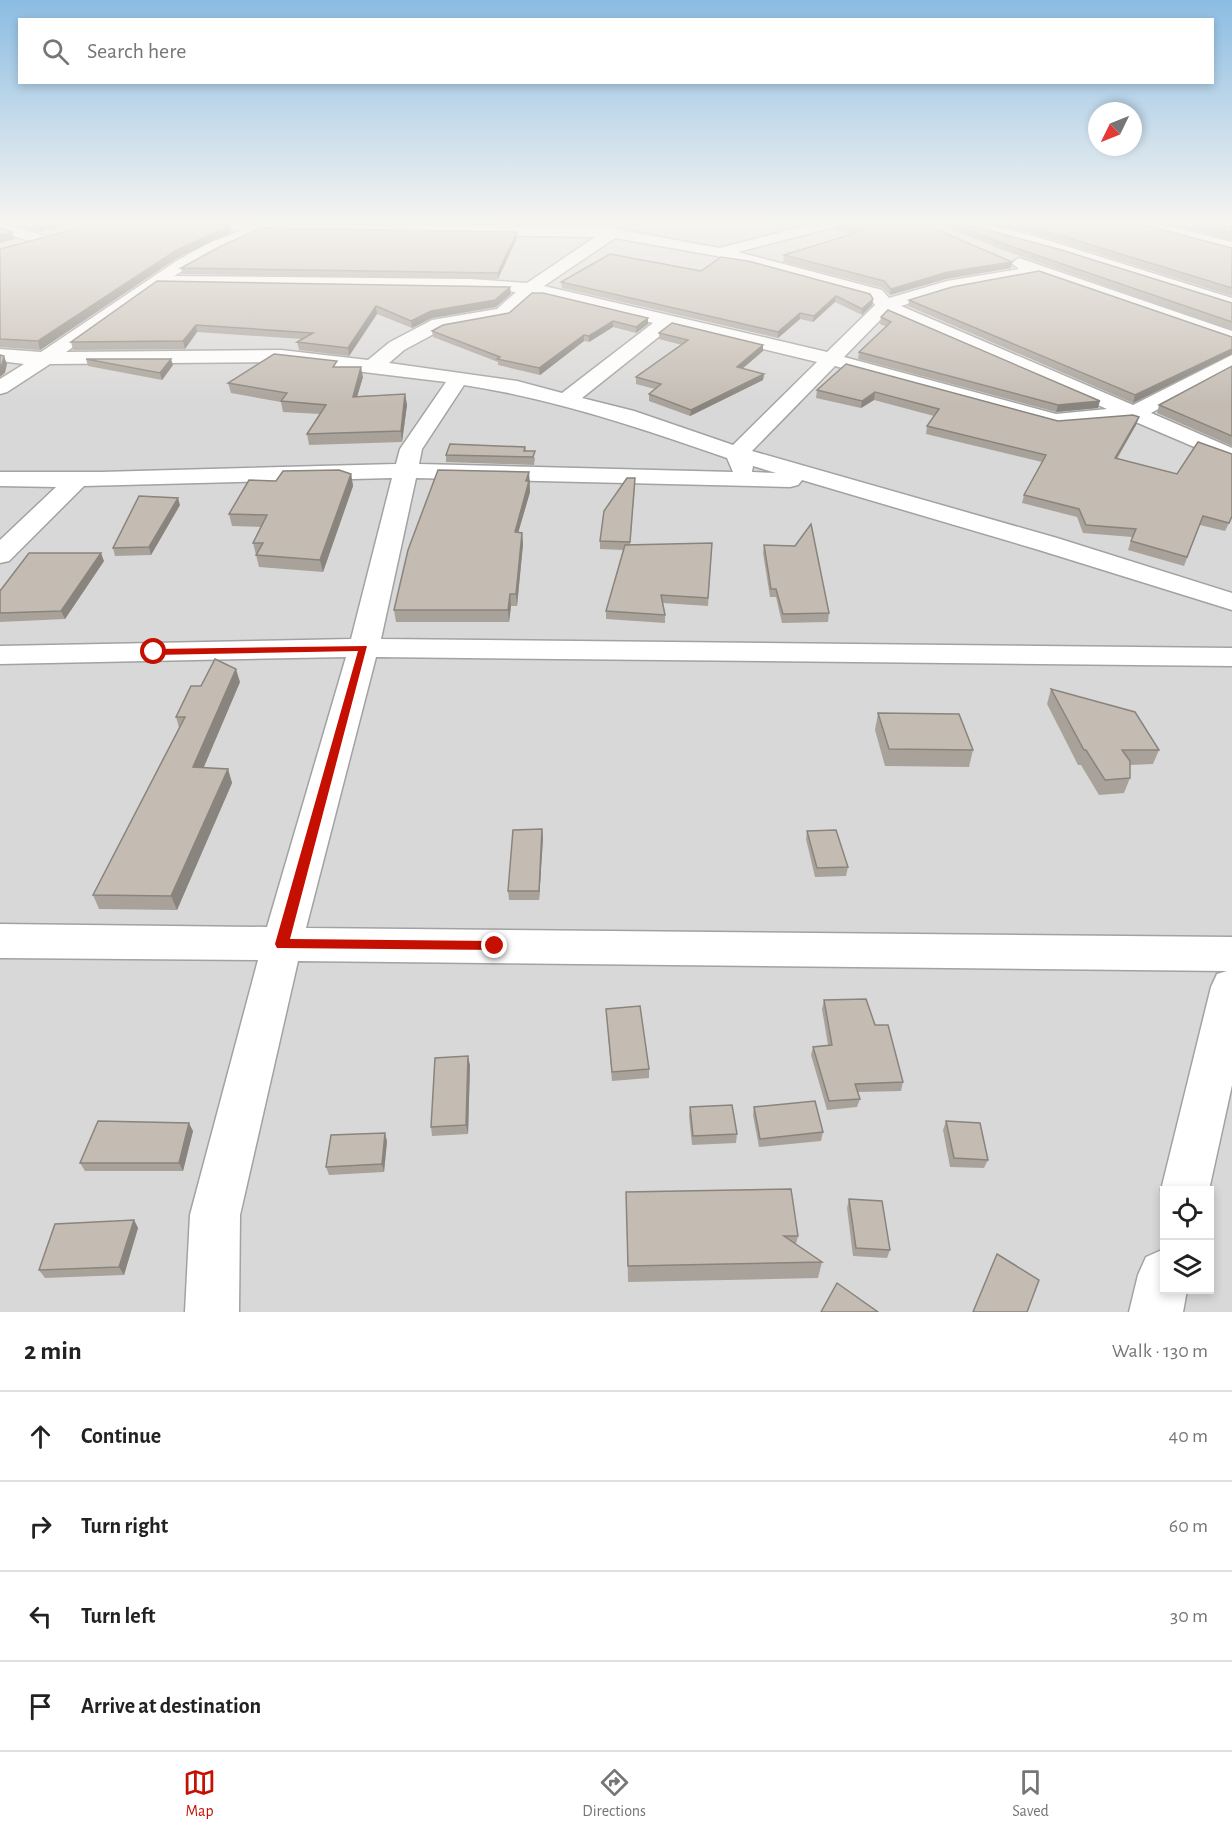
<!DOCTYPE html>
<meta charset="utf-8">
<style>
body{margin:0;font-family:"Alegreya Sans",sans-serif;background:#f6f6f6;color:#222}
.controls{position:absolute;right:18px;bottom:18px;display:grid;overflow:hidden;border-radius:0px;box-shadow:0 3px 9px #0003}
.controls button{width:54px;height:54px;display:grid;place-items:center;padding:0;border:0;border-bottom:2px solid #e0e0e0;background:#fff;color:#222;font:30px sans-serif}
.compass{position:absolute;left:1088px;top:102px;width:54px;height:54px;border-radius:50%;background:#fff;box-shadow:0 3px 9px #0003;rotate:227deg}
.stop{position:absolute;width:18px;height:18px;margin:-14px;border:4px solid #c50f00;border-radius:50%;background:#fff}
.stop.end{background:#c50f00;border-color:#fff;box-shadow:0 2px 6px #0008}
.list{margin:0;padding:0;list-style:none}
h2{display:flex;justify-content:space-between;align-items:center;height:78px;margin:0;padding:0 24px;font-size:26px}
h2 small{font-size:20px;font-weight:400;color:#767676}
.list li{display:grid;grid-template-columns:39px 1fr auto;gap:18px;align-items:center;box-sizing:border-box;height:90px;padding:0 24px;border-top:2px solid #e0e0e0}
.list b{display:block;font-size:22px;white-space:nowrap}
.list em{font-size:20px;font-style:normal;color:#767676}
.icon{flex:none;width:33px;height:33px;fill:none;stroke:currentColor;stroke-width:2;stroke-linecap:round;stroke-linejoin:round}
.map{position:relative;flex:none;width:1232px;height:1312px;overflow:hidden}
.search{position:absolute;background:#fff;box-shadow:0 3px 9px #0003;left:18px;right:18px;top:18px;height:66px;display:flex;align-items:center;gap:15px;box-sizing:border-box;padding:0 21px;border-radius:0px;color:#767676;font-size:22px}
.sheet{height:438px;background:#fff}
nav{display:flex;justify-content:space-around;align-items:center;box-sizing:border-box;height:84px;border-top:2px solid #e0e0e0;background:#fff;font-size:16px;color:#767676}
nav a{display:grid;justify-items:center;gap:3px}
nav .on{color:#c50f00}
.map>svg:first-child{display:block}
</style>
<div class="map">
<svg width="1232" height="1312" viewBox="0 0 1232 1312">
<rect width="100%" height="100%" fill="#ede9e0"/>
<path fill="#d9d8d8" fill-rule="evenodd" d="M0,222H1232V1312H0ZM1164,1190H1210V1290H1164Z"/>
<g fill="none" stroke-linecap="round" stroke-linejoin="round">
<g stroke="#a2a2a2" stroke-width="3">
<g id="minor">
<path d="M132,222L615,227L622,230L719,248L821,222H844L842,225L738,252L882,290L889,298L947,281L1019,269L1011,263L1019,258L1232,331V343L1038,275L950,291L901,306L1133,405L1232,355V369L1151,413L1232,448V463L1131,420L1056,427L835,366L752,451L1057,538L1232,593V610L1039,550L802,480L798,485L790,487L416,478L381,639L1232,648V666L376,657L306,928L1232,937V1085L1209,1190H1164V1200L1161,1190L1211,987L1217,974L1227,971L298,961L240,1215L239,1312H185L190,1215L258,960L0,958V924L267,927L346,657L0,664V646L351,639L392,478L84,486L9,561L0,563V540L56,487L0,486V472H101L396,464L400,449L446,382L281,362L50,364L7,392L0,394V379L24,364L0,361V349L41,352L178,260L211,242L243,230L139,226ZM261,231L595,237L527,283L470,279L174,276L221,249L259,234ZM615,238L717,256L870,298L875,305L827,352L544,286ZM158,286L470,289L516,292L497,309L432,320L390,342L368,360L281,350L66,352ZM534,294L653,323L562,393L517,381L389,363L404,350L443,329L509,317ZM887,313L1107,409L1056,414L844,357ZM671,327L817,362L733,445L634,411L582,398ZM464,385C555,399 641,428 727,458L733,472L419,464L422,449ZM753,466L776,473L752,472Z"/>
<polygon points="953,222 977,222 1034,236 1232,298 1232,309 1057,253 955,225"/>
<polygon points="1128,222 1151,222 1232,242 1232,252 1130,225"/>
<polygon points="0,223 45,236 48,239 40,244 0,232"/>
<polygon points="1164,1249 1164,1290 1187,1290 1183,1312 1129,1312 1138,1275 1146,1257"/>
</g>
</g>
<use href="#minor" fill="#fff" fill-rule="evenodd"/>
</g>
<g fill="#a9a29a">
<polygon points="1,222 78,222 40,232"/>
<polygon points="323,222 603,222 602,225"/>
<polygon points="933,222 957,222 1232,303 1232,330 1003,250"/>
<polygon points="985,222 1133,222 1232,248 1232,296 1035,234"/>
<polygon points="1159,222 1232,222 1232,240"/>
<polygon points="835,223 1011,268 946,279 890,295 883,288 783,262 784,255 851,234 835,229"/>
<polygon points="232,232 177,258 40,350 0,347 0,249"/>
<polygon points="517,232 517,238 498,279 182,274 181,268"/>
<polygon points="701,271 873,299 872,305 862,315 835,302 813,322 800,319 778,338 562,288 561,282"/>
<polygon points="157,281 510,287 511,294 496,307 432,318 412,328 377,314 349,356 299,350 297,342 302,339 197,332 185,349 73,350 71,342"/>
<polygon points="909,300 1232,337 1232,354 1133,403 908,306"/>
<polygon points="881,317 1098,408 1056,412 858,359 859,352 887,327 880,324"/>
<polygon points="648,318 648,324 636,333 613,327 589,342 584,341 540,375 498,365 498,362 433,337 432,331"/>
<polygon points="659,333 763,345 763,351 742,369 764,374 763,380 690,416 649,401 649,394 655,389 636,384 636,377 682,345 659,339"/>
<polygon points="86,359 173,365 162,380 88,366"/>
<polygon points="846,364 1058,421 1139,417 1136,425 1117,459 1177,474 1232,517 1225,531 1200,525 1184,566 1128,550 1132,537 1083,533 1077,517 1022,503 1024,495 1042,462 926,434 927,426 934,416 874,400 861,408 816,398 817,390"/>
<polygon points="1232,366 1232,446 1157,413 1159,405"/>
<polygon points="338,367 363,377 357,396 405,394 407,405 402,442 309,445 307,434 320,414 283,412 281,402 231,393 228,383"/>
<polygon points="525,447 526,451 535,458 534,465 446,462 446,455"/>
<polygon points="529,472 530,492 518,532 522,533 523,544 517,606 511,606 509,622 396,622 394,610"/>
<polygon points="351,474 353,486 323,572 259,567 253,543 261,527 232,526 229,514 276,481"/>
<polygon points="635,486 630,545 712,543 708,606 663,603 665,615 665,623 606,619 606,611 623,550 600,549 600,541"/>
<polygon points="180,505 151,555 115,556 113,548"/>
<polygon points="764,545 829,613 828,622 782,623 776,597 770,597 763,553"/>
<polygon points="104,561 65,619 0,622 0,591"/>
<polygon points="240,682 203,768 228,769 232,783 177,910 99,909 93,895 179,728 176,717 201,686"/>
<polygon points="1051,689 1159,750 1153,764 1130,765 1130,778 1124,793 1099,795 1081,765 1078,765 1047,704"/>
<polygon points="878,713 973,750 969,767 885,766 875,730"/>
<polygon points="542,829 543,838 539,900 509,900 508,891"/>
<polygon points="807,831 848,867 846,876 815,877 806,839"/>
<polygon points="824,1000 875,1025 903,1082 901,1091 858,1092 860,1099 857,1107 827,1110 811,1055 813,1047 828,1045 822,1009"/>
<polygon points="606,1009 649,1069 649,1078 612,1081"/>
<polygon points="470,1065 468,1134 432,1136 431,1127"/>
<polygon points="690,1107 737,1134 736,1143 692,1145 689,1116"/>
<polygon points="754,1107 823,1132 821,1141 759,1147 753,1115"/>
<polygon points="946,1121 988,1160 984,1168 950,1167 943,1130"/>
<polygon points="193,1131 183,1171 85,1171 80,1163"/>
<polygon points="387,1141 384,1172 329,1175 326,1167"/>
<polygon points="626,1192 798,1236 796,1244 822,1262 818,1278 628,1282"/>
<polygon points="849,1199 890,1250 887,1258 853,1256 847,1208"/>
<polygon points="134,1220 138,1228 124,1275 45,1278 39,1270"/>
</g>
<g fill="#89847d">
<polygon points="50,222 78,222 40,232 37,225"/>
<polygon points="230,225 232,232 177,258 40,350 38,341 175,251"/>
<polygon points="12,232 15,239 0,243 0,235"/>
<polygon points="517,232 517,238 498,279 498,273"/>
<polygon points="1012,262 1011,268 946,279 890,295 891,289 948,272"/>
<polygon points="510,287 511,294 496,307 432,318 412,328 411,321 431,311"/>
<polygon points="836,296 835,302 813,322 814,316"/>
<polygon points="873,299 872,305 862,315 862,309"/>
<polygon points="376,306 377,314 349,356 348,348"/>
<polygon points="800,313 800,319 778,338 778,332"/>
<polygon points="648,318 648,324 636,333 636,327"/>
<polygon points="613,321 613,327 589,342 589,336"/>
<polygon points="196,325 197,332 185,349 183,341"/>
<polygon points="584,335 584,341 540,375 539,368"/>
<polygon points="763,345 763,351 736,374 737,367"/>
<polygon points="1232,349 1232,354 1133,403 1135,395"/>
<polygon points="4,356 7,364 5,373 0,377 0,366"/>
<polygon points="171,359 173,365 162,380 160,373"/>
<polygon points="361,367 363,377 354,407 353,397"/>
<polygon points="764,374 763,380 690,416 691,410"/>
<polygon points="875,392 874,400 861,408 862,401"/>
<polygon points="405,394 407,405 402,442 401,431"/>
<polygon points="1100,401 1098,408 1056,412 1058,405"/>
<polygon points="1139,417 1136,425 1112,466 1115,458"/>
<polygon points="529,472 530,492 515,544 515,532"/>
<polygon points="351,474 353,486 323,572 320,560"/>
<polygon points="178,498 180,505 151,555 149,547"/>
<polygon points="522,533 523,544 517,606 516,594"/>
<polygon points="101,553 104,561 65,619 61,611"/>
<polygon points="510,594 511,606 509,622 508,610"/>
<polygon points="236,669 240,682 198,781 193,767"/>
<polygon points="228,769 232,783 177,910 171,896"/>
<polygon points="542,829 543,838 539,900 539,891"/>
<polygon points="468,1056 470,1065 468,1134 466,1125"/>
<polygon points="189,1123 193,1131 183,1171 179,1163"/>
<polygon points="385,1133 387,1141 384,1172 382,1164"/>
<polygon points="134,1220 138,1228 124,1275 119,1267"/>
</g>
<g fill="#c4bcb3" stroke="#89847d" stroke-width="1.5">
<polygon points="25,222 50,222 37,225"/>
<polygon points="102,222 149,222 230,225 175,251 38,341 0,339 0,249"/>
<polygon points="840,222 919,222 1012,262 948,272 891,289 884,281 784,255 862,231 835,223"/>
<polygon points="949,222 957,222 1058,249 1232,303 1232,322 1004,244"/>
<polygon points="1011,222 1133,222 1232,248 1232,288 1036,228"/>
<polygon points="1185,222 1232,222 1232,233"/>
<polygon points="0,228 12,232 0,235"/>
<polygon points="261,228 517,232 498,273 181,268 221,246"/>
<polygon points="610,254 701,271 721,257 748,261 870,294 873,299 862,309 836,296 814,316 800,313 778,332 561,282"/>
<polygon points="1039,271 1232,337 1232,349 1135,395 909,300 952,287"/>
<polygon points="157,281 510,287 495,300 431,311 411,321 376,306 348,348 297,342 313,333 196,325 183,341 71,342"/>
<polygon points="532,293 543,293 648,318 636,327 613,321 589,336 584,335 539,368 497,359 500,357 432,331 443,325 509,313"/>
<polygon points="888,310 1100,401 1058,405 859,352 891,322 881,317"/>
<polygon points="672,323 763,345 737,367 764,374 691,410 649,394 661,384 636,377 688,340 659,333"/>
<polygon points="274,354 337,361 333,367 361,367 353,397 405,394 401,431 307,434 326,405 281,401 287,393 228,383"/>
<polygon points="0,355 4,356 2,365 0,366"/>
<polygon points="86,359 171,359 160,373"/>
<polygon points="846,364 1058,421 1133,415 1139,417 1115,458 1177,474 1198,442 1232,454 1232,516 1229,523 1203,516 1187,557 1131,541 1136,529 1086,525 1079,509 1024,495 1046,455 927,426 939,409 875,392 862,401 817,390"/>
<polygon points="1232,366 1232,436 1159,405"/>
<polygon points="450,444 525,447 524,451 535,451 533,457 446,455"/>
<polygon points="339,470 351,474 320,560 256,555 263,543 253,543 267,515 229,514 249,480 276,481 283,471"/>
<polygon points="438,470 529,472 526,481 529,481 515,532 522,533 516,594 510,594 508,610 394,610 408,550"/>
<polygon points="627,478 635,478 630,542 600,541 604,511"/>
<polygon points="139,496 178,498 149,547 113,548"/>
<polygon points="811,524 829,613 783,614 776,589 771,589 764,545 795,546"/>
<polygon points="712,543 708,598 661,595 665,615 606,611 625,545"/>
<polygon points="29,553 101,553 61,611 0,613 0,591"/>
<polygon points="215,659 236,669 193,767 228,769 171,896 93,895 185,717 176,717 191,686 201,686"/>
<polygon points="1051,689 1135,712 1159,750 1122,750 1130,761 1130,778 1105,780 1086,750 1084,750"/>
<polygon points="878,713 959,714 973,750 889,749"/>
<polygon points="542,829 539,891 508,891 513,830"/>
<polygon points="836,830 848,867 817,868 807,831"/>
<polygon points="866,999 875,1025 888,1025 903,1082 855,1084 860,1099 829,1101 813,1047 832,1045 824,1000"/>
<polygon points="640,1006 649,1069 612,1072 606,1009"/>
<polygon points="468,1056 466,1125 431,1127 435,1058"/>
<polygon points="815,1101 823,1132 760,1139 754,1107"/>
<polygon points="732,1105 737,1134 693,1136 690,1107"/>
<polygon points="98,1121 189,1123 179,1163 80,1163"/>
<polygon points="946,1121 980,1123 988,1160 954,1158"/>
<polygon points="385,1133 382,1164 326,1167 331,1135"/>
<polygon points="791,1189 798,1236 784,1236 822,1262 628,1266 626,1192"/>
<polygon points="849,1199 882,1201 890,1250 856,1248"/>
<polygon points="134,1220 119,1267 39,1270 55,1224"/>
<polygon points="997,1254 1039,1280 1027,1312 973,1312"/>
<polygon points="837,1283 878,1312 821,1312"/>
</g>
<linearGradient id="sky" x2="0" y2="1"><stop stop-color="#8bbce3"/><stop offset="0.55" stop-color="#f7f5f1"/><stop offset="1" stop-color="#f7f5f1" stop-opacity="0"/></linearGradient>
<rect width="1232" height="405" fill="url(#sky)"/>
<polygon fill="#c50f00" points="367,646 290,939 495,941 502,946 500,950 277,948 275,944 358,651 154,655 149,652 154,649"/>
</svg>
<div class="controls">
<button><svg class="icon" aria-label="locate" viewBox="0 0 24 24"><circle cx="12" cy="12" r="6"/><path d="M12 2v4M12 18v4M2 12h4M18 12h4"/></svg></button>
<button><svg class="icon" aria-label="layers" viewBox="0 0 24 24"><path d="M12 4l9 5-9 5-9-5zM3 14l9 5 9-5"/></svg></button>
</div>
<svg class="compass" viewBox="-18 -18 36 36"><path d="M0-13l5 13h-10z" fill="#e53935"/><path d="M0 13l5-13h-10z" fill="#767676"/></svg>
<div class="stop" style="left:154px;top:652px"></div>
<div class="stop end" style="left:495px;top:946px"></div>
<div class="search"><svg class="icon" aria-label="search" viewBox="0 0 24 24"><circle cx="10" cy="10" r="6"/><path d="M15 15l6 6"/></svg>Search here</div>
</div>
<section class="sheet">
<h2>2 min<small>Walk · 130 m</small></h2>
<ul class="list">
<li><svg class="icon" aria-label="ahead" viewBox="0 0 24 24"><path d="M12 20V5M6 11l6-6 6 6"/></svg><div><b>Continue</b></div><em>40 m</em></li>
<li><svg class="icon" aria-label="right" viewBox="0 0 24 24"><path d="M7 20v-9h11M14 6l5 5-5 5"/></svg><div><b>Turn right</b></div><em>60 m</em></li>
<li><svg class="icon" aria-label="left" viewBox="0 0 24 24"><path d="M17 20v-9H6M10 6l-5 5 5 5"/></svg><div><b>Turn left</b></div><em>30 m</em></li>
<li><svg class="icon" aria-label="arrive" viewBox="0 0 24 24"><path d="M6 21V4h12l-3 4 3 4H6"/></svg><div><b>Arrive at destination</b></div></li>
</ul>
</section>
<nav>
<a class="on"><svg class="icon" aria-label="map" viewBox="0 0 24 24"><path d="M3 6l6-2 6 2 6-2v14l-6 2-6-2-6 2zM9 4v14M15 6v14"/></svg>Map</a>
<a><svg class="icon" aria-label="directions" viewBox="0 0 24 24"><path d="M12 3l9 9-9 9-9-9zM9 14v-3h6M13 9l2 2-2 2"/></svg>Directions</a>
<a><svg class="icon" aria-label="saved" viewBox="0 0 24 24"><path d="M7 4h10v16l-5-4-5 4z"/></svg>Saved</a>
</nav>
